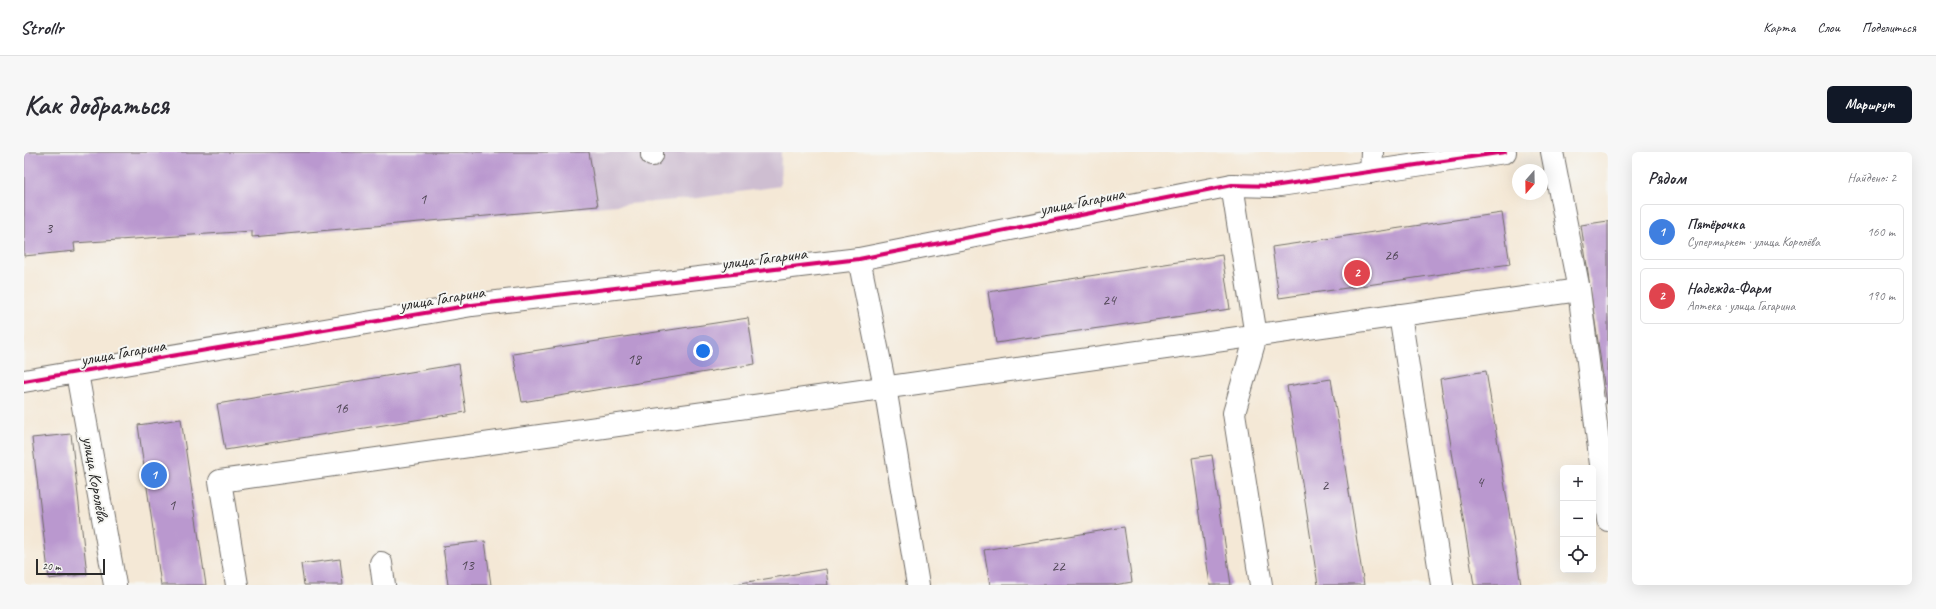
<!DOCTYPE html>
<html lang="ru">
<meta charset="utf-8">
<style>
body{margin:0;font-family:Caveat,sans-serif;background:#f7f7f7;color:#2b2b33}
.controls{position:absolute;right:12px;bottom:12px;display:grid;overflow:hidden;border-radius:6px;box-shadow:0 4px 16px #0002}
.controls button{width:36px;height:36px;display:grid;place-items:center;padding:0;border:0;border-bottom:1px solid #e1e1e2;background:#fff;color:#2b2b33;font:20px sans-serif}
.compass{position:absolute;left:1488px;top:12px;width:36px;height:36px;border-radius:50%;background:#fff;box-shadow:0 4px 16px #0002;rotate:200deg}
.scale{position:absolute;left:12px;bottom:10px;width:69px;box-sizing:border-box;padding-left:4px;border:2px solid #2b2b2b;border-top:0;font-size:11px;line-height:14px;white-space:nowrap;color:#2b2b2b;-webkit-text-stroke:3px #f6f6f2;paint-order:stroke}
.you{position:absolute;left:679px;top:199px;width:14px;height:14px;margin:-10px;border:3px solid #fff;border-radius:50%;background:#1a73e8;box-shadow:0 0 0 6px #1a73e833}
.badge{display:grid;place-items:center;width:26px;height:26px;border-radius:50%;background:#111827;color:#fff;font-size:13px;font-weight:700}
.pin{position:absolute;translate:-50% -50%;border:2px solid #fff;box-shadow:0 1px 4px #0006}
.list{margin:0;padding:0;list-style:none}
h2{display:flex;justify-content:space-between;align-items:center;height:52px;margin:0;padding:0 16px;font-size:17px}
h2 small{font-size:13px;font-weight:400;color:#7c7c81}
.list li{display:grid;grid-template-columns:26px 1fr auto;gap:12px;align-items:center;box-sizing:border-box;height:56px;margin:0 8px 8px;padding:0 8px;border:1px solid #e1e1e2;border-radius:6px}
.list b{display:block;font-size:15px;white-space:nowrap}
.list p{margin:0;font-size:13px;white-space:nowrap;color:#7c7c81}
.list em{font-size:13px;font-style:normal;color:#7c7c81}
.icon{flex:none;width:22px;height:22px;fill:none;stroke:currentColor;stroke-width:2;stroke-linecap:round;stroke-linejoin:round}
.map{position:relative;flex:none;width:1584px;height:433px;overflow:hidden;border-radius:6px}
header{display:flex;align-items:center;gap:24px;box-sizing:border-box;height:56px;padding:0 20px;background:#fff;border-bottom:1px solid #e1e1e2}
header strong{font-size:19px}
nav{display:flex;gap:22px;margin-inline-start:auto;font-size:14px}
.intro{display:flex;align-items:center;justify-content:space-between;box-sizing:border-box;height:96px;padding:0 24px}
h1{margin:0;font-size:28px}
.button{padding:10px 18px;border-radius:6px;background:#111827;color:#fff;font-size:14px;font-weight:700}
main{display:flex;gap:24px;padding:0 24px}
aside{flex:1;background:#fff;border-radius:6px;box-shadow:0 4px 16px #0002}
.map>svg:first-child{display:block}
</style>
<header>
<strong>Strollr</strong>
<nav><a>Карта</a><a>Слои</a><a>Поделиться</a></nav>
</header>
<div class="intro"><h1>Как добраться</h1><a class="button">Маршрут</a></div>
<main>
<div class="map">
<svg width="1584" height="433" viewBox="0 0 1584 433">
<rect width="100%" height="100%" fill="#f6f6f2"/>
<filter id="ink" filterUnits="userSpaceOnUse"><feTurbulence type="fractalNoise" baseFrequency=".025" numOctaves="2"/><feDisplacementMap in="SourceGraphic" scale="8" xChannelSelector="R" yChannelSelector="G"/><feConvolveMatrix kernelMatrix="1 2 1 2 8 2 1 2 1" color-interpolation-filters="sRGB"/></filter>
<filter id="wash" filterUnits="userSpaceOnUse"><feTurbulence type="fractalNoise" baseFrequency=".012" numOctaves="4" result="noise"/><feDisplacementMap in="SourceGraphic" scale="16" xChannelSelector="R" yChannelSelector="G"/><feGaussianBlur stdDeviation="0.9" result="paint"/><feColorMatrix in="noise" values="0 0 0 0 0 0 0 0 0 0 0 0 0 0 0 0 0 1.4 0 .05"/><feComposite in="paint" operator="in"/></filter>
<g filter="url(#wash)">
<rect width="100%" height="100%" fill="#f4e8d6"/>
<polygon fill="#cebed1" points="0,0 757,0 756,34 674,46 228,85 228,79 51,91 51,99 0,103"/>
<g id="blocks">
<g fill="#ba98cf">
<polygon points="0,0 565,0 574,54 228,85 228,79 50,91 51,99 0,104"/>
<polygon points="1478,61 1486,112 1255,146 1248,95"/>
<polygon points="1584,69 1584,252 1583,252 1557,73"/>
<polygon points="1198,103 1206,157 972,191 964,140"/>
<polygon points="724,166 731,212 498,250 489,202"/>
<polygon points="435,212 442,260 201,298 193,252"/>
<polygon points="1462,219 1497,433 1450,433 1416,227"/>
<polygon points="1307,227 1340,433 1294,433 1263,234"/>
<polygon points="157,267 182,433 137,433 114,273"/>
<polygon points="47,282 63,422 25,427 8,286"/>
<polygon points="1188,303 1207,433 1186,433 1168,306"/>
<polygon points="1100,375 1108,430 1090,433 966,433 960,398"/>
<polygon points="461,389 467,433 424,433 419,394"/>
<polygon points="316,407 319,433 280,433 277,412"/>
<polygon points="802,417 804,433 711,433 711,432"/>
</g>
</g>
</g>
<g filter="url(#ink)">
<use href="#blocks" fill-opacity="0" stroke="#716d67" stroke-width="1"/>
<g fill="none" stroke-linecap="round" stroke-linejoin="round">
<g stroke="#716d67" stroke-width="24">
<g id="minor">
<polyline points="628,0 628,3"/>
<polyline points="1528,0 1555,138 1584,368"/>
<polyline points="1347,20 1348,0"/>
<polyline points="1208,33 1232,184 1210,261 1237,433"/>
<polyline points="835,107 861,235 894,433"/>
<polyline points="1376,163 1418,433"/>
<polyline points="53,221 91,433"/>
<polyline points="0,229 448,153 835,107 1208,33 1249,34 1481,0"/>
<polyline points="357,411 360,433"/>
<polyline points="213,433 196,329 1555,138"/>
</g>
</g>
<use href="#minor" stroke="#fff" stroke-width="22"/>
<g stroke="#f6f6f2" stroke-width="6">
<polyline id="cycleway" points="0,229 448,153 835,107 1208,33 1249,34 1481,0"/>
</g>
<use href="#cycleway" stroke="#d6006c" stroke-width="4"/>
</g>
</g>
<g text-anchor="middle" stroke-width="4" stroke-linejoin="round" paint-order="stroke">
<g font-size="15" fill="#4f4654">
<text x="399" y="52">1</text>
<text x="25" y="81">3</text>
<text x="1367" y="108">26</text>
<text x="1085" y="153">24</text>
<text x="610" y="212">18</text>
<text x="317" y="261">16</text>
<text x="1456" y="335">4</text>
<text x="1301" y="338">2</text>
<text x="148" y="358">1</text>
<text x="443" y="418">13</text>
<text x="1034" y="419">22</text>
</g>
<g font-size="17" fill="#2b2b2b" stroke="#f6f6f2">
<text transform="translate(1058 49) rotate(-11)" y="6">улица Гагарина</text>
<text transform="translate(740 106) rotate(-7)" y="6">улица Гагарина</text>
<text transform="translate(418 146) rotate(-9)" y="6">улица Гагарина</text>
<text transform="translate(99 200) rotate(-10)" y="6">улица Гагарина</text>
<text transform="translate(72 327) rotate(80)" y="6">улица Королёва</text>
</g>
</g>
</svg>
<div class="controls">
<button>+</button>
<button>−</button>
<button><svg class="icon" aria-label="locate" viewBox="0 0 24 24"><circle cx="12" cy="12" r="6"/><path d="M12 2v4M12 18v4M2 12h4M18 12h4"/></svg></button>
</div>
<svg class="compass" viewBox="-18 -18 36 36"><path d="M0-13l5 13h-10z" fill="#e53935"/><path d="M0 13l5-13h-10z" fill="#7c7c81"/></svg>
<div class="scale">20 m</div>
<div class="you"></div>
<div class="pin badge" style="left:130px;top:323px;background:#3f7fe0">1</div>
<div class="pin badge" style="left:1333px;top:121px;background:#e0444e">2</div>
</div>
<aside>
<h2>Рядом<small>Найдено: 2</small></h2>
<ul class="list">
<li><span class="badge" style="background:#3f7fe0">1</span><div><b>Пятёрочка</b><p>Супермаркет · улица Королёва</p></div><em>160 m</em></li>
<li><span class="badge" style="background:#e0444e">2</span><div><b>Надежда-Фарм</b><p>Аптека · улица Гагарина</p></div><em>190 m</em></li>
</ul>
</aside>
</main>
